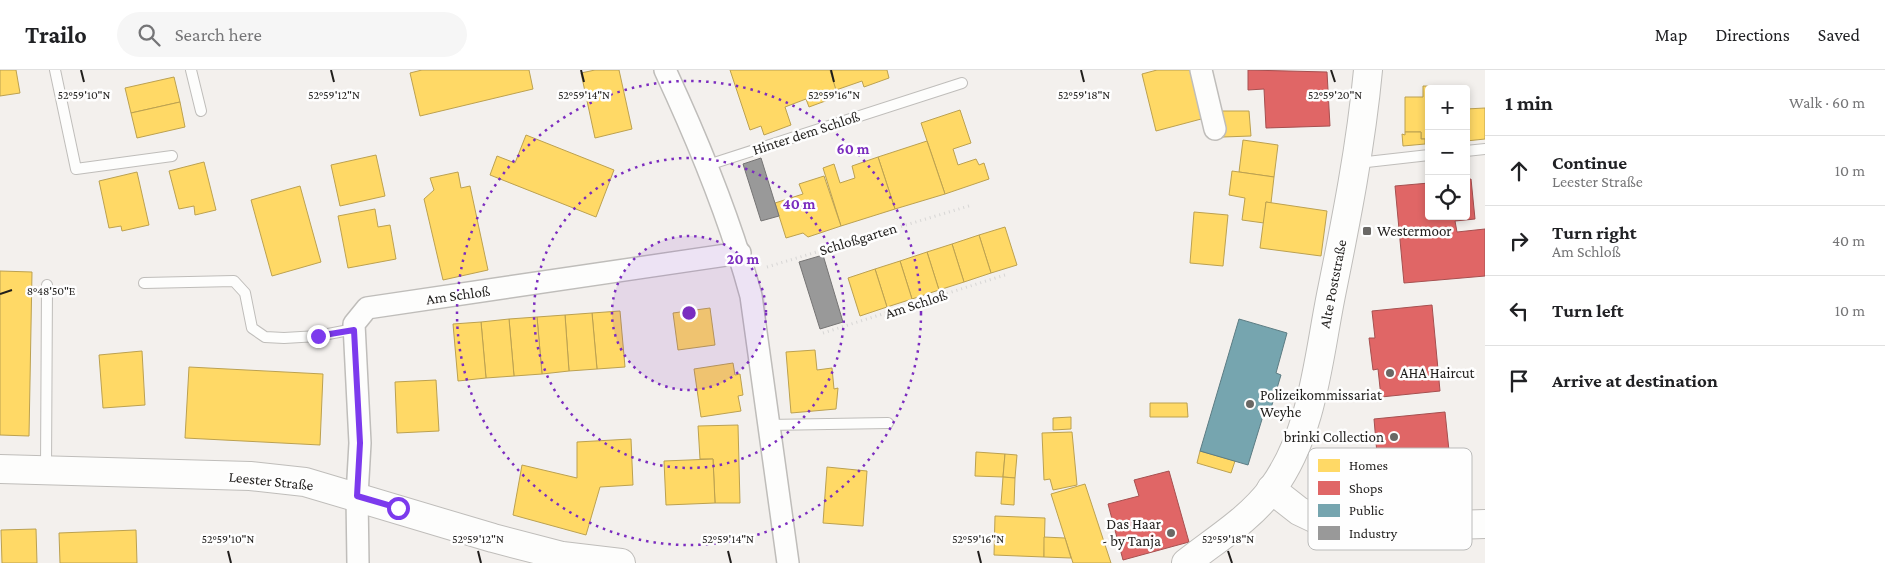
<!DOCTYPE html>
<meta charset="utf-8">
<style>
body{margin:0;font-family:"Crimson Pro",serif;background:#f6f6f6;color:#202124}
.controls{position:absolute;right:15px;top:15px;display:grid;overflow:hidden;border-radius:5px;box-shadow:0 2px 8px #0003}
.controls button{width:45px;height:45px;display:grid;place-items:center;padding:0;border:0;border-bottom:1px solid #e0e0e0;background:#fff;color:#202124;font:25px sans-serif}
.stop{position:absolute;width:15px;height:15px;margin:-11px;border:4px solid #7c3aed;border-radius:50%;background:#fff}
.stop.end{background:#7c3aed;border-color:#fff;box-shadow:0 1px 5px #0008}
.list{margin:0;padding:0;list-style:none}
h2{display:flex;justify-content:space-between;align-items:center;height:65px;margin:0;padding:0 20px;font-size:21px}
h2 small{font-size:16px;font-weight:400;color:#757577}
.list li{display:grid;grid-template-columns:32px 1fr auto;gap:15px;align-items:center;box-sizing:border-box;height:70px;padding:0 20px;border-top:1px solid #e0e0e0}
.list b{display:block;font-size:19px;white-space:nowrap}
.list p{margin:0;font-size:16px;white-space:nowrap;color:#757577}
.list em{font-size:16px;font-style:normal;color:#757577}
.icon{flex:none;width:28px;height:28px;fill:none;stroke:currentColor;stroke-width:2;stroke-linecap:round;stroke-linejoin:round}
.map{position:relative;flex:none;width:1485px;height:493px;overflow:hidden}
header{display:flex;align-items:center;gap:30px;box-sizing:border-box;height:70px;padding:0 25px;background:#fff;border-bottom:1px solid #e0e0e0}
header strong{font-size:24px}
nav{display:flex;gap:28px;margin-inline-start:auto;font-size:18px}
.search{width:350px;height:45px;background:#f6f6f6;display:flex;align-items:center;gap:12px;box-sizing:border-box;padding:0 18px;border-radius:28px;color:#757577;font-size:19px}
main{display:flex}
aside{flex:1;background:#fff}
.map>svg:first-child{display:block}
</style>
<header>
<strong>Trailo</strong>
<div class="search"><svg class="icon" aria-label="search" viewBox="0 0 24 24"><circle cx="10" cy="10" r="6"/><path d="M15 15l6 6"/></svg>Search here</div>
<nav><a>Map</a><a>Directions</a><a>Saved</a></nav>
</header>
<main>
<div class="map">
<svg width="1485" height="493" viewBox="0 0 1485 493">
<rect width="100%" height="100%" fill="#f3f0ed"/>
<g fill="#ffd966" stroke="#bca150">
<polygon points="0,0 16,0 20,23 0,26"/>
<polygon points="422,0 529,0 533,19 420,46 410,3"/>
<polygon points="595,0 619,0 632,59 595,68 581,3"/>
<polygon points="730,0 830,0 839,26 809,37 806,29 785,37 791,55 764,65 761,56 750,60"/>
<polygon points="830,0 887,0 889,8 864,17 862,11 836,20"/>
<polygon points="1157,0 1192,0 1205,48 1156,61 1142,4"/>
<polygon points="174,7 180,32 131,43 125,18"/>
<polygon points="1423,16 1459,17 1459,19 1429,19 1429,69 1421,69 1421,62 1405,62 1405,27 1423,27"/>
<polygon points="180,32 185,57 137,68 131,43"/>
<polygon points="1485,38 1485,69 1466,71 1466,39"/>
<polygon points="960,40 971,73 953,79 958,95 976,89 979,95 984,93 989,109 945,124 921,53"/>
<polygon points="1218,41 1249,41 1251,66 1223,67"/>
<polygon points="1405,62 1421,62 1421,69 1425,69 1425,74 1403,76 1402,64 1405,65"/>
<polygon points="526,65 614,100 596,147 490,105 497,86 515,93"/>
<polygon points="1243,70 1278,75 1274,107 1239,102"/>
<polygon points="927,71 945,124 895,139 878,87"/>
<polygon points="376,85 385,126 340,136 331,95"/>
<polygon points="878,87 895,139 841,156 823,98 834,94 840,113 855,108 852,96"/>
<polygon points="204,92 216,140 195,145 194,136 179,139 169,101"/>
<polygon points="1232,101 1274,107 1271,133 1266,132 1264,153 1242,150 1245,128 1229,125"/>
<polygon points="137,102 149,155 122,161 121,156 109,158 99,111"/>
<polygon points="458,102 461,118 470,116 488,200 443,210 424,129 434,120 430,108"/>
<polygon points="824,106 841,156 808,167 803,163 786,168 775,133 803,124 799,114"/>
<polygon points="300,116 321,192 272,206 251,130"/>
<polygon points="1266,132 1327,141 1321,186 1260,178"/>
<polygon points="375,139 378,157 390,155 396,189 348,198 338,146"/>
<polygon points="1194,142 1228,145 1223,196 1190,193"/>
<polygon points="1005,157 1017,195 991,203 979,165"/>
<polygon points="979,165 991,203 964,212 952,174"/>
<polygon points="952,174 964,212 939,220 927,182"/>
<polygon points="927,182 939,220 912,229 900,191"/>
<polygon points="900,191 912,229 887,237 875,199"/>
<polygon points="875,199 887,237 860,246 848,208"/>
<polygon points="0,201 32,202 29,366 0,365"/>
<polygon points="710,238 715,275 678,280 673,243"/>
<polygon points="620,241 625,297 597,299 592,243"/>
<polygon points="592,243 597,299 569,301 565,245"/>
<polygon points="565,245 569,301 542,304 537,247"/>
<polygon points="537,247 542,304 514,306 509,249"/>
<polygon points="509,249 514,306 486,308 481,252"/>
<polygon points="481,252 486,308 458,311 453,254"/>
<polygon points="815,280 817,300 832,298 834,319 838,318 836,339 791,343 786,282"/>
<polygon points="142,281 145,335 103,338 99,285"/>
<polygon points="733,293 735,305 740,304 743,325 738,326 741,341 701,347 694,299"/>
<polygon points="189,297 323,304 320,375 185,368"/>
<polygon points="436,310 439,361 397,363 395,312"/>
<polygon points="1150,333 1187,333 1188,347 1150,347"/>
<polygon points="1071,347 1071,359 1053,360 1053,348"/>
<polygon points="738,355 740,433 715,433 713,389 700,389 698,356"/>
<polygon points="1072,362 1077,415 1053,420 1050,409 1044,410 1042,363"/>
<polygon points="631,369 633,415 600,417 586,465 513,445 522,395 577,408 577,372"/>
<polygon points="1200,381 1235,391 1231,403 1197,393"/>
<polygon points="976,382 1005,384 1003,407 975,406"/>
<polygon points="1005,384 1017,385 1015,408 1003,407"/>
<polygon points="713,389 715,433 666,435 664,391"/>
<polygon points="827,397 867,401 863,456 823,453"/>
<polygon points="1003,407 1015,408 1014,435 1001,434"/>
<polygon points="1085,414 1111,493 1073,493 1051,424"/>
<polygon points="995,446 1045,448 1044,487 994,485"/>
<polygon points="36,459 37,493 2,493 1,460"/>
<polygon points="136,460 137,493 60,493 59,463"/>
<polygon points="1044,467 1065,468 1071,488 1044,487"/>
</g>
<g fill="#e06666" stroke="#a65050">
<polygon points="1248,0 1327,2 1330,56 1266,58 1264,19 1248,20"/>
<polygon points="1471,109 1475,149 1455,151 1457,162 1485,159 1485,206 1404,213 1395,116 1429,113 1429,146 1466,146 1466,110"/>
<polygon points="1432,235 1440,321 1381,327 1378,299 1373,300 1369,268 1375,268 1372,241"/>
<polygon points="1445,342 1451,400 1379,407 1374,349"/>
<polygon points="1169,401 1189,472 1123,490 1108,434 1139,426 1134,410"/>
</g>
<polygon fill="#76a5af" stroke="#5c7c83" points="1239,249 1287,263 1276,303 1281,305 1268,348 1263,346 1248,395 1200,381"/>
<g fill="#999" stroke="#757474">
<polygon points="761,88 779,146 761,151 743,94"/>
<polygon points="823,185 843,252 820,259 799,192"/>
</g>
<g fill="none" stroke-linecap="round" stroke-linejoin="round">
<g stroke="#bfbdba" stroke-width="12">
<g id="lane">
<polyline points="55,0 76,99 172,86"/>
<polyline points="191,0 201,41"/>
<polyline points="1466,81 1485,79"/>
<polyline points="1358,93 1429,85"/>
<polyline points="708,95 962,13"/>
<polyline points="144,213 234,211 245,223 252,258 265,267 284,268 318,266 354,259"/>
<polyline points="768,355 888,353"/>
<polyline points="46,399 47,215"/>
</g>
</g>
<g stroke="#bfbdba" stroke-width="24">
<g id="street">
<path d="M665,0C699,73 730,148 751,226L788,493"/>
<polyline points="1201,0 1215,59"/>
<polyline points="358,493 357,426 360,373 354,254 367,238 740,183"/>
</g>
</g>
<g stroke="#bfbdba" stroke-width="30">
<g id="secondary">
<polyline points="0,399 250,406 305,412 493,468 562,486 621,493"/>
<polyline points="1271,419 1299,441 1320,451 1359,458 1485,454"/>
<path d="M1186,493C1215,470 1250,449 1272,419C1313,363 1318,290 1331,225C1346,151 1361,75 1368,0"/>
</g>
</g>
<g stroke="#d7d6d5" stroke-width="3" stroke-dasharray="1 4" stroke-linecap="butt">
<polyline points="767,197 972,135"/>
<polyline points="823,263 1008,204"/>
</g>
<use href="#lane" stroke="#fdfdfc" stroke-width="10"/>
<use href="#street" stroke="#fdfdfc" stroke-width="21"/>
<use href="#secondary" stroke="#fdfdfc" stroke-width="28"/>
</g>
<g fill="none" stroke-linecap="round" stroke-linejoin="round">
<polyline stroke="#7c3aed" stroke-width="6" points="318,266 354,260 360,373 357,426 398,438"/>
</g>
<path fill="none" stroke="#201e1c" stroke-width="2" d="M81,0L84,12M331,0L334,12M581,0L584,12M831,0L834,12M1081,0L1084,12M1331,0L1335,12M0,224L12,220M228,481L231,493M478,481L481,493M728,481L731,493M978,481L981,493M1228,481L1232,493"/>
<circle cx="689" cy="243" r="77" fill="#7b2cbf" fill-opacity=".12"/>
<g fill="none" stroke="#7b2cbf" stroke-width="2.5" stroke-dasharray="2.5 5">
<circle cx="689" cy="243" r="77"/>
<circle cx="689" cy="243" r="155"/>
<circle cx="689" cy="243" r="232"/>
</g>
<g fill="#6a6865" stroke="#fefefe" stroke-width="2">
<rect x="1362" y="156" width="10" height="10" rx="2.5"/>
<circle cx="1390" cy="303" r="5"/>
<circle cx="1250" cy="334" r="5"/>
<circle cx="1394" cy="367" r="5"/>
<circle cx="1171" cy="463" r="5"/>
</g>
<g text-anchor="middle" stroke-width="5" stroke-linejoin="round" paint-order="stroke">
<g font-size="15" fill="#201e1c" stroke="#fefefe">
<text transform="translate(806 63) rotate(-18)" y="5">Hinter dem Schloß</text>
<text transform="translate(858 169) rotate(-17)" y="5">Schloßgarten</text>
<text transform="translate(1333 214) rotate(-79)" y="5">Alte Poststraße</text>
<text transform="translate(458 225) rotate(-8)" y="5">Am Schloß</text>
<text transform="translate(916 234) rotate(-18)" y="5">Am Schloß</text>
<text transform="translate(271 411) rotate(6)" y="5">Leester Straße</text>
</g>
<g font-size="15" fill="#201e1c" stroke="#fefefe" text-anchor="start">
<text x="1377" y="166">Westermoor</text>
<text x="1400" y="308">AHA Haircut</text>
<text x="1260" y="330">Polizeikommissariat<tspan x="1260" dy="17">Weyhe</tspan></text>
<text x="1384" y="372" text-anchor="end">brinki Collection</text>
<text x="1161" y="459" text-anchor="end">Das Haar<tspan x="1161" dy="17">- by Tanja</tspan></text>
</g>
</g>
<rect x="1308" y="378" width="164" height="102" rx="8" fill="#fefefe" stroke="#bbbbba" stroke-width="1"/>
<rect x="1318" y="389" width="22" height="13" fill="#ffd966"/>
<rect x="1318" y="411" width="22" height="14" fill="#e06666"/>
<rect x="1318" y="434" width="22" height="13" fill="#76a5af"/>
<rect x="1318" y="456" width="22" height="14" fill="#999"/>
<g font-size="14" fill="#201e1c">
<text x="1349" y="400">Homes</text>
<text x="1349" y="423">Shops</text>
<text x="1349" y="445">Public</text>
<text x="1349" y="468">Industry</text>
</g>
<g font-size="12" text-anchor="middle" fill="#201e1c" stroke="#fefefe" stroke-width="5" stroke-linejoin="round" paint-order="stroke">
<text x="84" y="29">52°59'10"N</text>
<text x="334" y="29">52°59'12"N</text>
<text x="584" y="29">52°59'14"N</text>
<text x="834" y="29">52°59'16"N</text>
<text x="1084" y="29">52°59'18"N</text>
<text x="1335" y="29">52°59'20"N</text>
<text x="51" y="225">8°48'50"E</text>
<text x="228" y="473">52°59'10"N</text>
<text x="478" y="473">52°59'12"N</text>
<text x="728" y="473">52°59'14"N</text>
<text x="978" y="473">52°59'16"N</text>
<text x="1228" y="473">52°59'18"N</text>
</g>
<circle cx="689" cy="243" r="8" fill="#7b2cbf" stroke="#fefefe" stroke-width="2.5"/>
<g font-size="15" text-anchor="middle" font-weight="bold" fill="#7b2cbf" stroke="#fefefe" stroke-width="5" stroke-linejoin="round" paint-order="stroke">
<text x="853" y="84">60 m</text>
<text x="799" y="139">40 m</text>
<text x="743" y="194">20 m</text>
</g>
</svg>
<div class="controls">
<button>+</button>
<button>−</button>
<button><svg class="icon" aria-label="locate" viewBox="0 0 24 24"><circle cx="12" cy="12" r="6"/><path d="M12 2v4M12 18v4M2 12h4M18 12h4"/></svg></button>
</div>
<div class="stop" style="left:398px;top:438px"></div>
<div class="stop end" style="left:318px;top:266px"></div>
</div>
<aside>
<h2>1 min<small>Walk · 60 m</small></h2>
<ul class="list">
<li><svg class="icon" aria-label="ahead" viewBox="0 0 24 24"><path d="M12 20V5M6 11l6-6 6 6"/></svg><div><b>Continue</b><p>Leester Straße</p></div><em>10 m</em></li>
<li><svg class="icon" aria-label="right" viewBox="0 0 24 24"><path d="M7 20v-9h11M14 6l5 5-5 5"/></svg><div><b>Turn right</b><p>Am Schloß</p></div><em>40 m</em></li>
<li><svg class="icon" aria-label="left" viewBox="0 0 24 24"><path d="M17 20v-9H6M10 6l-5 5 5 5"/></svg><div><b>Turn left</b></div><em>10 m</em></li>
<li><svg class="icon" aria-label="arrive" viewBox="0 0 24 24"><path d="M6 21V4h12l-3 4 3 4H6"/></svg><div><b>Arrive at destination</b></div></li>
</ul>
</aside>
</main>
